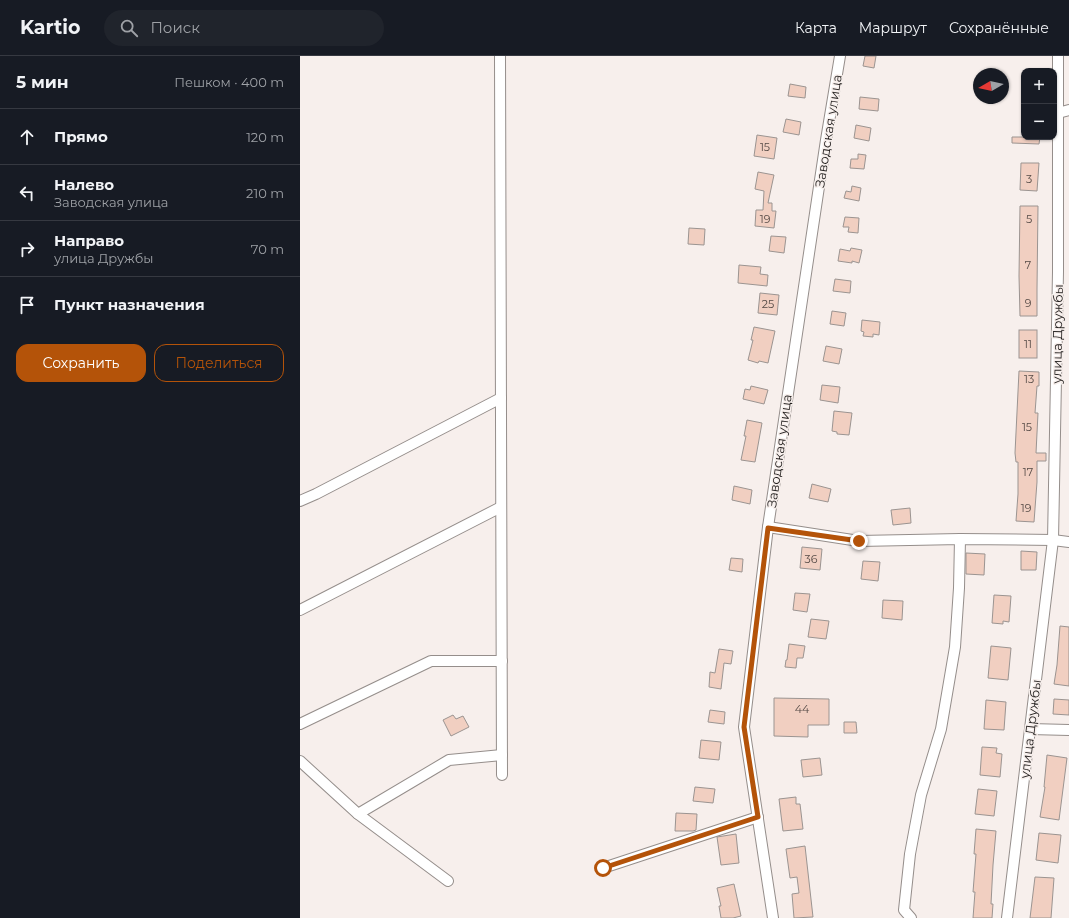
<!DOCTYPE html>
<html lang="ru">
<meta charset="utf-8">
<style>
body{margin:0;font-family:Montserrat,sans-serif;background:#20242c;color:#f1f3f6}
.controls{position:absolute;right:12px;top:12px;display:grid;overflow:hidden;border-radius:8px;box-shadow:0 1px 3px #0004}
.controls button{width:36px;height:36px;display:grid;place-items:center;padding:0;border:0;border-bottom:1px solid #363941;background:#171b24;color:#f1f3f6;font:20px sans-serif}
.compass{position:absolute;left:673px;top:12px;width:36px;height:36px;border-radius:50%;background:#171b24;box-shadow:0 1px 3px #0004;rotate:261deg}
.stop{position:absolute;width:12px;height:12px;margin:-9px;border:3px solid #b45309;border-radius:50%;background:#fff}
.stop.end{background:#b45309;border-color:#fff;box-shadow:0 1px 4px #0008}
.list{margin:0;padding:0;list-style:none}
h2{display:flex;justify-content:space-between;align-items:center;height:52px;margin:0;padding:0 16px;font-size:17px}
h2 small{font-size:13px;font-weight:400;color:#9ea1a6}
.list li{display:grid;grid-template-columns:26px 1fr auto;gap:12px;align-items:center;box-sizing:border-box;height:56px;padding:0 16px;border-top:1px solid #363941}
.list b{display:block;font-size:15px;white-space:nowrap}
.list p{margin:0;font-size:13px;white-space:nowrap;color:#9ea1a6}
.list em{font-size:13px;font-style:normal;color:#9ea1a6}
.actions{display:flex;gap:8px;padding:12px 16px}
.actions a{flex:1;padding:9px 0;border:1px solid #b45309;border-radius:12px;text-align:center;font-size:14px;color:#b45309}
.actions .main{background:#b45309;color:#fff}
.icon{flex:none;width:22px;height:22px;fill:none;stroke:currentColor;stroke-width:2;stroke-linecap:round;stroke-linejoin:round}
.map{position:relative;flex:none;width:769px;height:862px;overflow:hidden}
header{display:flex;align-items:center;gap:24px;box-sizing:border-box;height:56px;padding:0 20px;background:#171b24;border-bottom:1px solid #363941}
header strong{font-size:19px}
nav{display:flex;gap:22px;margin-inline-start:auto;font-size:14px}
.search{width:280px;height:36px;background:#20242c;display:flex;align-items:center;gap:10px;box-sizing:border-box;padding:0 14px;border-radius:22px;color:#9ea1a6;font-size:15px}
main{display:flex}
aside{flex:1;background:#171b24}
.map>svg:first-child{display:block}
</style>
<header>
<strong>Kartio</strong>
<div class="search"><svg class="icon" aria-label="search" viewBox="0 0 24 24"><circle cx="10" cy="10" r="6"/><path d="M15 15l6 6"/></svg>Поиск</div>
<nav><a>Карта</a><a>Маршрут</a><a>Сохранённые</a></nav>
</header>
<main>
<aside>
<h2>5 мин<small>Пешком · 400 m</small></h2>
<ul class="list">
<li><svg class="icon" aria-label="ahead" viewBox="0 0 24 24"><path d="M12 20V5M6 11l6-6 6 6"/></svg><div><b>Прямо</b></div><em>120 m</em></li>
<li><svg class="icon" aria-label="left" viewBox="0 0 24 24"><path d="M17 20v-9H6M10 6l-5 5 5 5"/></svg><div><b>Налево</b><p>Заводская улица</p></div><em>210 m</em></li>
<li><svg class="icon" aria-label="right" viewBox="0 0 24 24"><path d="M7 20v-9h11M14 6l5 5-5 5"/></svg><div><b>Направо</b><p>улица Дружбы</p></div><em>70 m</em></li>
<li><svg class="icon" aria-label="arrive" viewBox="0 0 24 24"><path d="M6 21V4h12l-3 4 3 4H6"/></svg><div><b>Пункт назначения</b></div></li>
</ul>
<div class="actions"><a class="main">Сохранить</a><a>Поделиться</a></div>
</aside>
<div class="map">
<svg width="769" height="862" viewBox="0 0 769 862">
<rect width="100%" height="100%" fill="#f7efec"/>
<g fill="#f1cfc1" stroke="#9b9491">
<polygon points="565,0 576,0 574,12 563,10"/>
<polygon points="490,28 506,31 505,42 488,40"/>
<polygon points="560,41 579,43 578,55 559,53"/>
<polygon points="486,63 501,66 499,79 483,76"/>
<polygon points="556,69 571,72 569,85 554,82"/>
<polygon points="457,79 477,82 474,103 454,100"/>
<polygon points="712,81 740,81 739,88 712,87"/>
<polygon points="558,98 566,99 564,113 550,112 551,103 558,103"/>
<polygon points="721,107 739,107 737,135 720,134"/>
<polygon points="458,116 474,119 468,147 472,147 472,155 476,155 474,172 455,170 456,154 463,154 464,135 455,133"/>
<polygon points="552,130 561,132 559,145 544,142 546,135 551,136"/>
<polygon points="720,150 738,150 737,233 737,260 720,260 719,220"/>
<polygon points="545,161 559,162 558,177 548,176 549,171 543,171"/>
<polygon points="389,172 405,173 404,189 388,188"/>
<polygon points="471,180 486,181 484,197 469,195"/>
<polygon points="551,192 562,194 559,207 552,205 552,207 538,205 540,193 550,195"/>
<polygon points="439,209 461,211 460,218 468,219 467,230 438,227"/>
<polygon points="535,223 551,225 550,237 533,235"/>
<polygon points="460,237 479,239 477,259 458,257"/>
<polygon points="532,255 546,257 544,270 530,268"/>
<polygon points="562,264 580,266 579,279 573,278 573,281 563,280 564,276 561,275"/>
<polygon points="454,271 475,275 468,307 459,305 458,307 448,304 453,284 451,284"/>
<rect x="719" y="274" width="18" height="28"/>
<polygon points="526,290 542,293 539,308 523,305"/>
<polygon points="719,315 739,316 739,330 737,330 735,357 738,357 736,397 746,397 746,405 737,405 737,426 734,466 716,465 718,438 718,406 716,406 715,397"/>
<polygon points="522,329 540,331 538,347 520,344"/>
<polygon points="451,330 468,334 464,348 443,343 445,333 450,334"/>
<polygon points="534,355 552,357 549,379 537,378 537,376 532,375"/>
<polygon points="447,364 462,367 455,406 441,404 446,380 444,380"/>
<polygon points="512,428 531,433 528,446 509,442"/>
<polygon points="434,430 452,434 450,448 432,444"/>
<polygon points="610,452 611,467 593,469 591,454"/>
<polygon points="502,491 522,493 520,514 500,512"/>
<polygon points="721,495 737,496 736,514 721,514"/>
<polygon points="666,497 685,498 684,519 666,518"/>
<polygon points="431,502 443,503 442,516 429,514"/>
<polygon points="563,505 580,506 578,525 561,523"/>
<polygon points="495,537 510,538 507,556 493,554"/>
<polygon points="694,539 711,540 709,566 703,565 703,568 692,567"/>
<polygon points="583,544 603,545 602,564 582,562"/>
<polygon points="511,563 529,565 526,583 508,581"/>
<polygon points="760,570 769,571 769,630 754,628 757,609"/>
<polygon points="489,588 505,590 503,602 497,602 496,612 485,611 486,604 487,604"/>
<polygon points="691,590 711,592 708,624 688,622"/>
<polygon points="419,593 433,595 431,608 424,607 421,633 409,631 410,616 415,617"/>
<polygon points="474,642 529,643 529,669 508,669 508,681 474,680"/>
<polygon points="754,643 769,644 769,659 753,658"/>
<polygon points="686,644 706,646 704,674 684,673"/>
<polygon points="410,654 425,656 424,668 408,666"/>
<polygon points="153,659 156,663 163,660 169,671 151,680 143,664"/>
<polygon points="544,666 556,666 557,677 544,677"/>
<polygon points="401,684 421,686 419,704 399,702"/>
<polygon points="682,691 697,692 696,697 702,698 700,721 680,719"/>
<polygon points="747,699 767,702 759,764 740,761 745,731 744,731"/>
<polygon points="520,702 522,719 503,721 501,704"/>
<polygon points="395,731 415,733 413,747 393,745"/>
<polygon points="678,733 697,735 694,760 675,758"/>
<polygon points="496,741 496,748 500,748 503,773 483,775 479,743"/>
<polygon points="376,757 397,758 396,774 393,775 375,775"/>
<polygon points="676,773 696,775 693,809 691,848 693,848 692,862 673,862 675,836 673,836 676,798 674,798"/>
<polygon points="739,777 761,779 758,807 736,804"/>
<polygon points="436,778 439,807 421,809 417,781"/>
<polygon points="505,790 513,861 494,862 492,838 499,837 497,821 490,822 486,793"/>
<polygon points="735,821 754,822 751,862 730,862"/>
<polygon points="434,828 441,860 433,862 421,862 419,850 421,850 417,832"/>
</g>
<g fill="none" stroke-linecap="round" stroke-linejoin="round">
<g stroke="#958e8b" stroke-width="12">
<g id="street">
<polyline points="200,0 202,719"/>
<polyline points="758,57 769,54"/>
<polyline points="0,445 16,438 201,342"/>
<polyline points="468,471 559,485 660,483 753,484 769,486"/>
<polyline points="0,554 201,451"/>
<polyline points="0,668 131,605 202,605"/>
<polyline points="730,673 769,674"/>
<polyline points="0,705 58,758 148,825"/>
<polyline points="58,758 149,704 202,699"/>
<polyline points="303,812 458,761"/>
<polyline points="473,862 444,671 468,471 526,84 540,0"/>
<polyline points="611,862 604,854 610,798 621,739 641,673 655,591 659,532 660,483"/>
<polyline points="707,862 753,484 758,216 758,0"/>
</g>
</g>
<use href="#street" stroke="#fff" stroke-width="10"/>
</g>
<g fill="none" stroke-linecap="round" stroke-linejoin="round">
<polyline stroke="#b45309" stroke-width="5" points="303,812 458,761 444,671 468,472 559,485"/>
</g>
<g text-anchor="middle" stroke-width="3" stroke-linejoin="round" paint-order="stroke">
<g font-size="11" fill="#554a46">
<text x="465" y="95">15</text>
<text x="729" y="127">3</text>
<text x="465" y="167">19</text>
<text x="729" y="167">5</text>
<text x="728" y="213">7</text>
<text x="728" y="251">9</text>
<text x="468" y="252">25</text>
<text x="728" y="292">11</text>
<text x="729" y="327">13</text>
<text x="727" y="375">15</text>
<text x="728" y="420">17</text>
<text x="726" y="456">19</text>
<text x="511" y="507">36</text>
<text x="502" y="657">44</text>
</g>
<g font-size="13" fill="#211e1d" stroke="#f7efec">
<text transform="translate(528 75) rotate(-81)" y="5">Заводская улица</text>
<text transform="translate(757 278) rotate(-89)" y="5">улица Дружбы</text>
<text transform="translate(479 395) rotate(-82)" y="5">Заводская улица</text>
<text transform="translate(730 673) rotate(-83)" y="5">улица Дружбы</text>
</g>
</g>
</svg>
<div class="controls">
<button>+</button>
<button>−</button>
</div>
<svg class="compass" viewBox="-18 -18 36 36"><path d="M0-13l5 13h-10z" fill="#e53935"/><path d="M0 13l5-13h-10z" fill="#9ea1a6"/></svg>
<div class="stop" style="left:303px;top:812px"></div>
<div class="stop end" style="left:559px;top:485px"></div>
</div>
</main>
